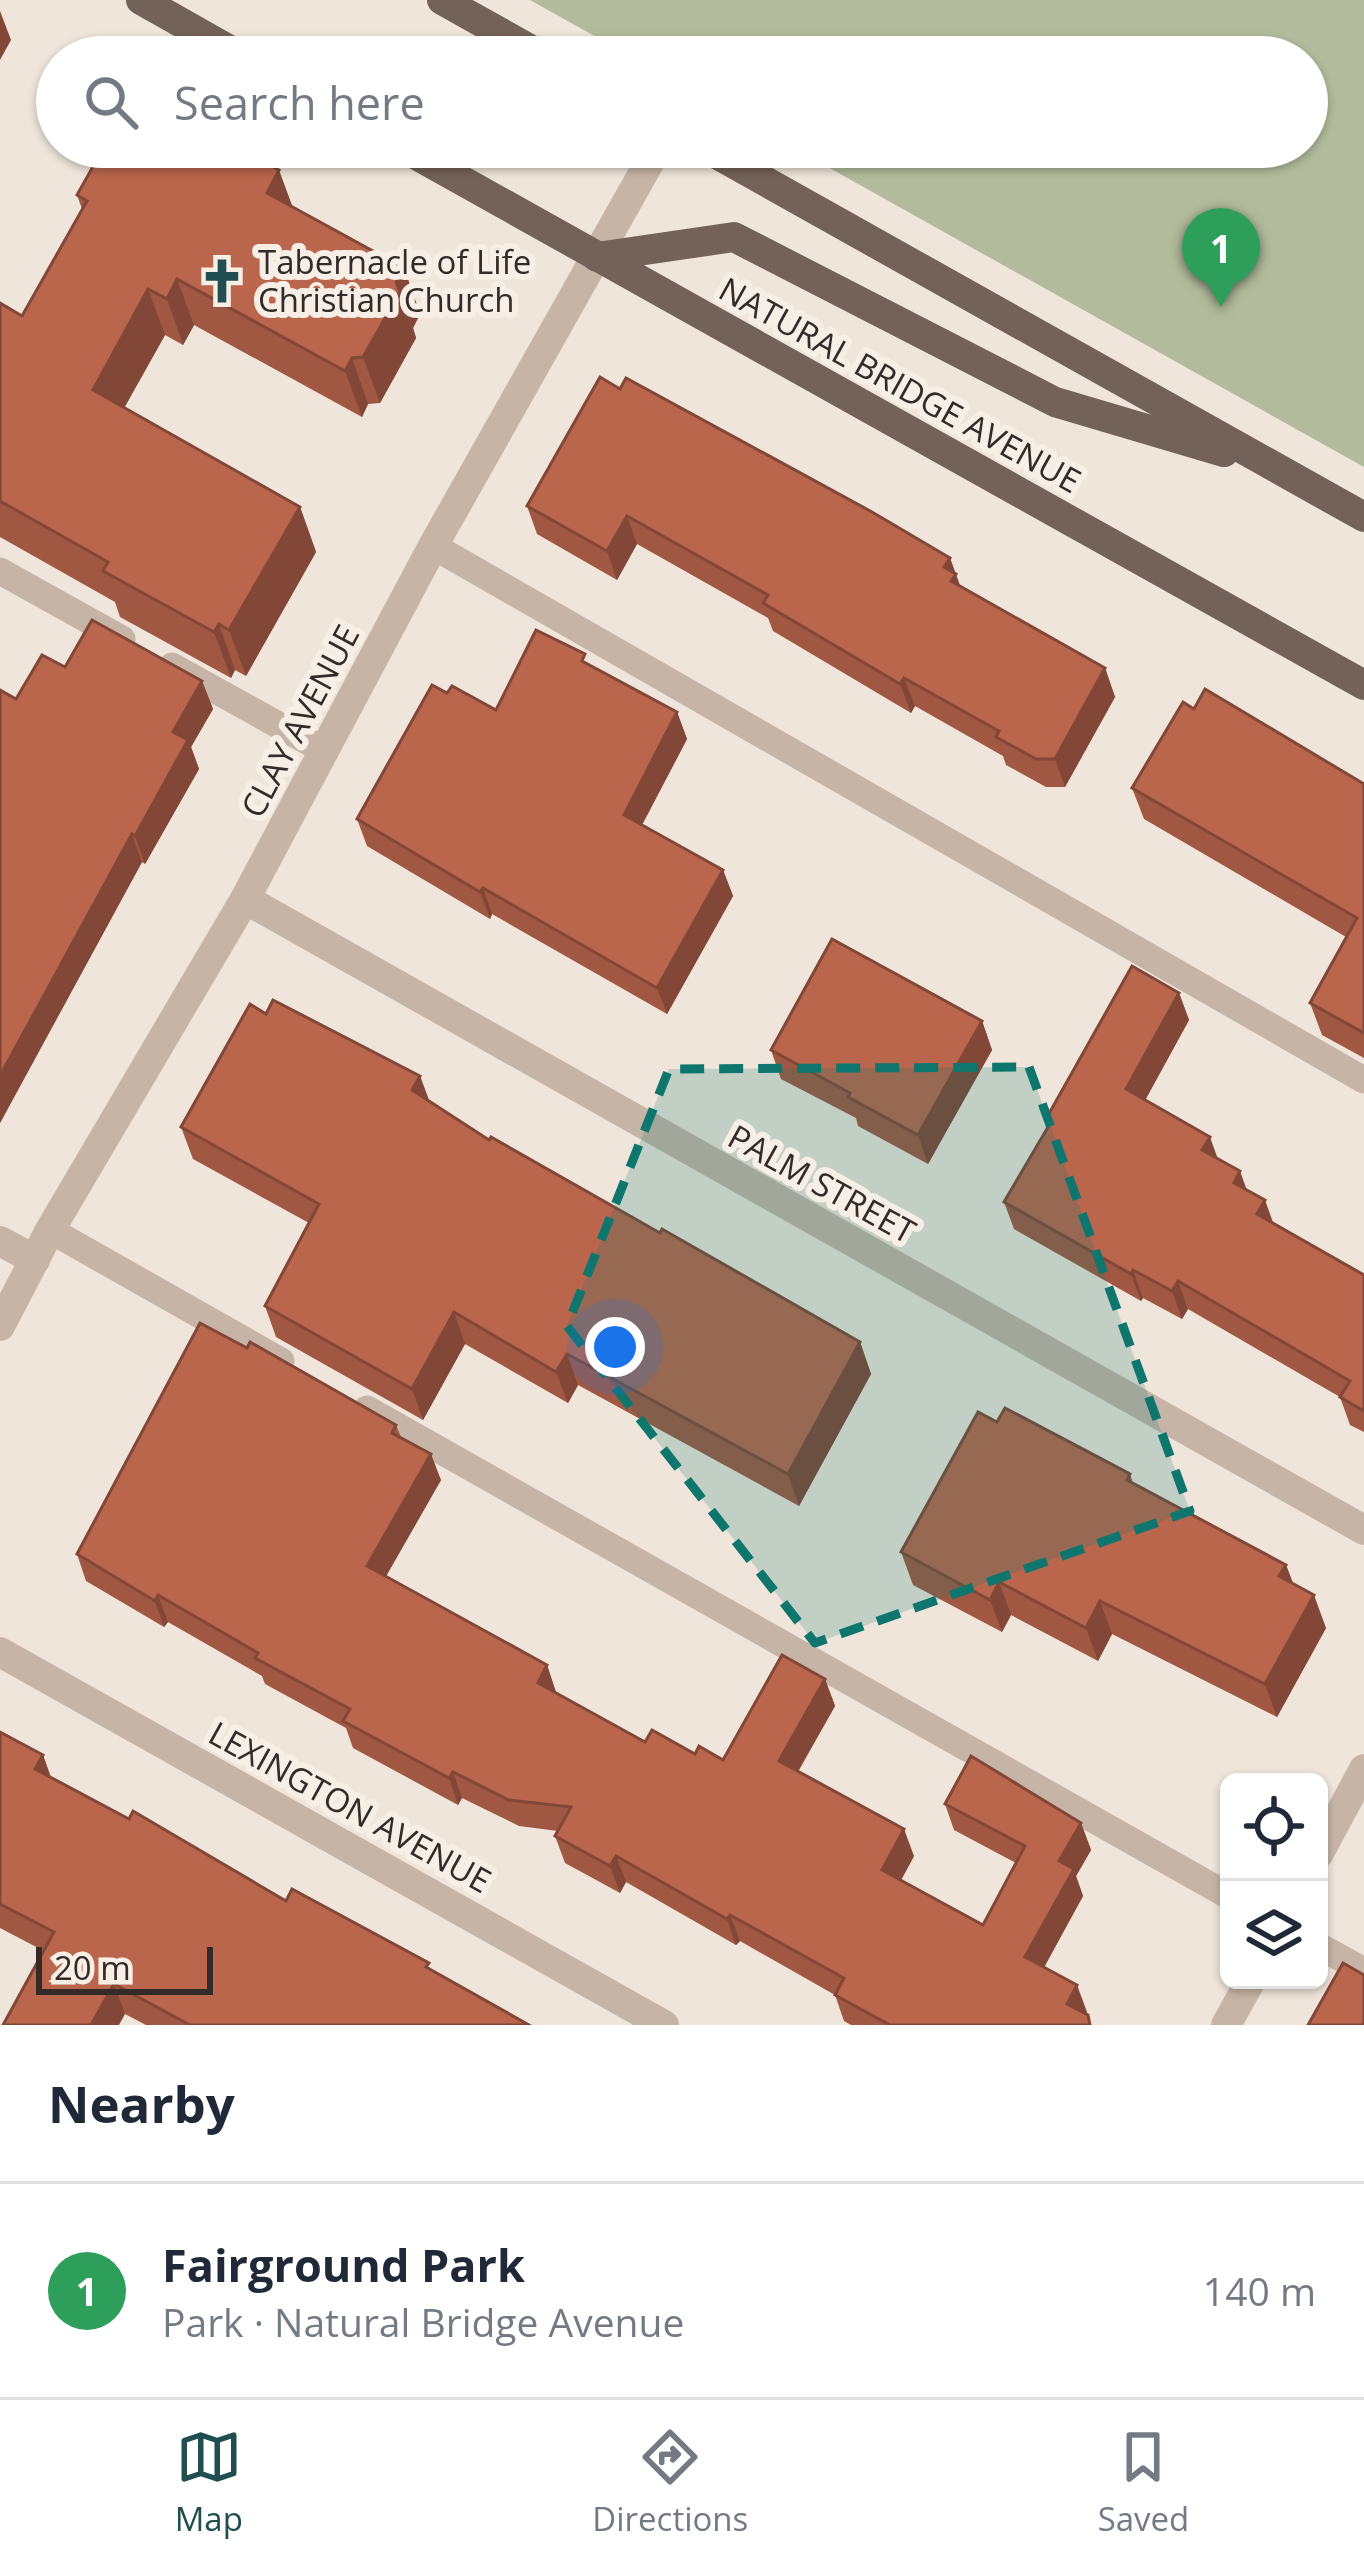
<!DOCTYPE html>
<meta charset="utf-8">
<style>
body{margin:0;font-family:"Open Sans",sans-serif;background:#f2f2f3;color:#1f2937}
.controls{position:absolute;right:36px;bottom:36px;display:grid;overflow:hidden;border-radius:18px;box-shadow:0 3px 9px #0004}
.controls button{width:108px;height:108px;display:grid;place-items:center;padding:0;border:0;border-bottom:3px solid #e0e1e3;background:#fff;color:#1f2937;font:60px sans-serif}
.scale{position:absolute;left:36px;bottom:30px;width:177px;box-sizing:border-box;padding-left:12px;border:6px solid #332b27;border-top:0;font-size:33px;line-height:42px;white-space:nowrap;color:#332b27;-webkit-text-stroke:9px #f7efe6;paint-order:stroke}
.you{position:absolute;left:615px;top:1347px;width:42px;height:42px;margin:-30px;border:9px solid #fff;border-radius:50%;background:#1a73e8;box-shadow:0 0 0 18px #1a73e833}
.badge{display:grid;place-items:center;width:78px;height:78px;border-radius:50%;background:#214e50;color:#fff;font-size:39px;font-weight:700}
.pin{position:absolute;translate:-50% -99px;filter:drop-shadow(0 3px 6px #0008)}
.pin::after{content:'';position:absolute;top:63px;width:42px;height:36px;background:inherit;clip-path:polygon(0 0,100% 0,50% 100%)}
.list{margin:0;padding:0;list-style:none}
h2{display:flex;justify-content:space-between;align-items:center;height:156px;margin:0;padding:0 48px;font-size:51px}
h2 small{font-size:39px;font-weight:400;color:#747a83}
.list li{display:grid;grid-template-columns:78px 1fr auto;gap:36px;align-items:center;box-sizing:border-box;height:216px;padding:0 48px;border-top:3px solid #e0e1e3}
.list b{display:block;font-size:45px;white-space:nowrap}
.list p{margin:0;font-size:39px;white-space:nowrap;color:#747a83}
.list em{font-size:39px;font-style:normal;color:#747a83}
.icon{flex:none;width:66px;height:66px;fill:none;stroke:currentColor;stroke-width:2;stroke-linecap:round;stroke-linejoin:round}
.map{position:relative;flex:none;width:1364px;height:2025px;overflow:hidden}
.search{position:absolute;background:#fff;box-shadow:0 3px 9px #0004;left:36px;right:36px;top:36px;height:132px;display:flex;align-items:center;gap:30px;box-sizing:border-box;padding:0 42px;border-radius:66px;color:#747a83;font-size:45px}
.sheet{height:372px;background:#fff}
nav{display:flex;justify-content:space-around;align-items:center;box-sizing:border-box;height:168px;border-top:3px solid #e0e1e3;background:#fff;font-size:33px;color:#747a83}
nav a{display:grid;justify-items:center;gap:6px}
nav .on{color:#214e50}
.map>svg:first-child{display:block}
</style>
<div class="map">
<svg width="1364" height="2025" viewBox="0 0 1364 2025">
<rect width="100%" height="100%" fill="#efe5da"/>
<polygon fill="#b2bc9c" points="530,0 1364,0 1364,467 792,147 1307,147 1307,57 632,57"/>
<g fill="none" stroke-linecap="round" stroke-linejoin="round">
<g stroke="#c6b5a7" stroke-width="27">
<polyline points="433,546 1364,1080"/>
<polyline points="0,571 122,639"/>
<polyline points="172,666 325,751"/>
<polyline points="50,1230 281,1361"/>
<polyline points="367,1409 1229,1896"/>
<polyline points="1319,1946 1364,1971"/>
</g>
<g stroke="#c6b5a7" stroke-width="30">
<polyline points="245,899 1364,1530"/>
<polyline points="0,1241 35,1260"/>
<polyline points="0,1326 50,1230 245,899 433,546 658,147"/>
<polyline points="0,1652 664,2025"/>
<polyline points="1319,1853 1364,1769"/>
<polyline points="1226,2025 1251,1980"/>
</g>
<g stroke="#736259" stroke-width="30">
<polyline points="141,0 242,57"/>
<polyline points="442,0 544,57"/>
<polyline points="402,147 1364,685"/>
<polyline points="704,147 1364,517"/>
<polyline points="597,257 734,237 1055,402 1224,452"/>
</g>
</g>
<g fill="#a05842">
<polygon points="77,195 292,207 404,268 420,314 413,328 416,338 380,403 368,404 362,417 194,325 183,345 165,335 124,408 300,507 316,552 246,676 235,670 231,678 120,617 115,602 0,537 0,303 22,316 82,209"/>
<polygon points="620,389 950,558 960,586 1105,668 1115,697 1065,787 1046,787 1006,765 1003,756 915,706 911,713 773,631 768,618 637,544 617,580 537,534 527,506"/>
<polygon points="588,664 677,712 687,739 642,825 723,870 733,896 667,1014 492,914 490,919 367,846 357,819 447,693 496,710"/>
<polygon points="65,667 202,681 213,709 191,747 199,769 145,864 142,862 0,1123 0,690 16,699"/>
<polygon points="1194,709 1364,784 1364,1058 1322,1035 1310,1003 1346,937 1144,819 1132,788"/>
<polygon points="1179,993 1189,1020 1145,1100 1218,1159 1247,1190 1273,1223 1364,1275 1364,1432 1350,1425 1340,1397 1188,1309 1182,1319 1143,1298 1141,1301 1014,1229 1004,1202 1049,1127 1046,1119"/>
<polygon points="266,1014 420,1076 429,1102 489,1140 860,1342 871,1374 799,1506 578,1385 568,1403 465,1344 423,1420 276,1337 265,1306 309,1223 193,1159 181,1127"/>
<polygon points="982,1021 992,1050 928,1164 858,1126 856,1118 781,1079 771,1050"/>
<polygon points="997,1422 1130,1474 1133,1483 1286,1565 1293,1583 1326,1628 1277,1717 1112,1634 1098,1661 1011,1615 1002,1632 913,1585 901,1552"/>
<polygon points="396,1425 401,1437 441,1480 386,1576 547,1665 556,1693 645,1742 723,1760 825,1679 835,1706 798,1772 914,1856 901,1880 983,1925 1016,1863 954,1830 945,1804 1081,1823 1091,1850 1076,1876 1083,1896 1044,1967 1087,2012 1085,2014 1091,2025 851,2025 844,2021 835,1995 740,1941 736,1945 626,1882 620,1893 565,1863 555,1836 558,1831 519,1826 462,1798 458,1805 353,1748 346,1728 265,1684 262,1676 168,1622 164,1627 86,1581 77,1554"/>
<polygon points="0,1732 43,1755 51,1777 286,1901 431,1970 529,2025 146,2025 125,2014 44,1951 0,1928"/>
</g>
<g fill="#824736">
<polygon points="0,11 11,40 0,60"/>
<polygon points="279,170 296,216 267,193"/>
<polygon points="404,268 420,314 413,328 416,338 380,403 363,357"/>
<polygon points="177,279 194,325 183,345 167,299"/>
<polygon points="148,289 165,335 109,435 93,390"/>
<polygon points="352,358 368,404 362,417 345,371"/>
<polygon points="300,507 316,552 246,676 229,630"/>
<polygon points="627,516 637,544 617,580 607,551"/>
<polygon points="950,558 966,602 962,609 944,567"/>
<polygon points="219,624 235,670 231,678 214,632"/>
<polygon points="1105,668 1115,697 1065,787 1055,759"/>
<polygon points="904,678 915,706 911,713 900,684"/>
<polygon points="202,681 213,709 191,747 199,769 145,864 135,836 173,732"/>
<polygon points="677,712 687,739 633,842 624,815"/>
<polygon points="132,834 142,862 0,1123 0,1076"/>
<polygon points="723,870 733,896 667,1014 657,988"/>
<polygon points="483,888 492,914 490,919 480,892"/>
<polygon points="1179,993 1189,1020 1136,1117 1126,1089"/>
<polygon points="982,1021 992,1050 928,1164 918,1135"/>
<polygon points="420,1076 432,1108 412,1090"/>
<polygon points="1210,1137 1220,1165 1202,1150"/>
<polygon points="1240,1171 1250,1199 1234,1183"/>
<polygon points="1265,1200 1275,1228 1257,1214"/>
<polygon points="1133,1270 1143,1298 1141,1301 1131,1274"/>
<polygon points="1178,1281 1188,1309 1182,1319 1172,1291"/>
<polygon points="454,1312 465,1344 423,1420 412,1389"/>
<polygon points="860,1342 871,1374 799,1506 788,1474"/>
<polygon points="567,1354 578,1385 568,1403 556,1372"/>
<polygon points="431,1454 441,1480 377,1592 367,1566"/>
<polygon points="1286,1565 1298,1597 1279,1576"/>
<polygon points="999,1582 1011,1615 1002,1632 990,1600"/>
<polygon points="158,1595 168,1622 164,1627 155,1601"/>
<polygon points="1314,1595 1326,1628 1277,1717 1265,1684"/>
<polygon points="1100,1601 1112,1634 1098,1661 1086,1628"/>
<polygon points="547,1665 556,1692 547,1710 538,1683"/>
<polygon points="825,1679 835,1706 788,1788 779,1761"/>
<polygon points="43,1755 53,1785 35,1769"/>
<polygon points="453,1772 462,1798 458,1805 449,1778"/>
<polygon points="1081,1823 1091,1850 1076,1876 1083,1896 1035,1984 1025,1957 1059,1861"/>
<polygon points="904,1829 914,1856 892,1897 882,1870"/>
<polygon points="616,1856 626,1882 620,1893 610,1866"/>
<polygon points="730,1915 740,1941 736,1945 727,1919"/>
<polygon points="114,1984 125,2014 119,2025 91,2025"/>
<polygon points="1077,1985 1087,2012 1080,2025 1067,2004"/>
</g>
<g fill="#ba664d" stroke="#824736" stroke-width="3">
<polygon points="104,147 238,147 279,170 267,193 404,268 396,282 400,292 363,357 352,358 345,371 177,279 167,299 148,289 93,390 300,507 229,630 219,624 214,632 103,571 108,562 0,501 0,303 22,316 87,201 77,195"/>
<polygon points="600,377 620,389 626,378 872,512 950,558 944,567 956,574 951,581 1105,668 1055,759 1036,759 996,737 999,731 904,678 900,684 763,603 768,595 627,516 607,551 527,506"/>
<polygon points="92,620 202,681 173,732 188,740 135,836 132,834 0,1076 0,690 16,699 42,655 65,667"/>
<polygon points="536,630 585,654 582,661 677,712 624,815 723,870 657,988 483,888 480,892 357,819 432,685 447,693 452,686 496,710"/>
<polygon points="1205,689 1364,784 1364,1033 1310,1003 1357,918 1132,788 1183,702 1194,709"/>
<polygon points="832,939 982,1021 918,1135 848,1097 850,1093 771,1050"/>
<polygon points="1132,966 1179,993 1126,1089 1210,1137 1202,1150 1240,1171 1234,1183 1265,1200 1257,1214 1364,1275 1364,1411 1340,1397 1350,1381 1178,1281 1172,1291 1133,1270 1131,1274 1004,1202 1051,1122 1046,1119"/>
<polygon points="273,1000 420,1076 412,1090 489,1140 491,1137 660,1233 662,1229 860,1342 788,1474 567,1354 556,1372 454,1312 412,1389 265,1306 319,1204 181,1127 250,1004 266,1014"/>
<polygon points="200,1323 247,1348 250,1342 396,1425 392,1433 431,1454 367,1566 547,1665 538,1683 645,1742 652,1730 695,1754 699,1746 723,1760 782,1655 825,1679 779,1761 904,1829 882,1870 983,1925 1025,1846 945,1804 971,1756 1081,1823 1059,1861 1074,1869 1025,1957 1077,1985 1067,2004 1088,2015 1090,2025 890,2025 835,1995 844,1978 730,1915 727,1919 616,1856 610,1866 555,1836 571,1807 509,1800 453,1772 449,1778 343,1721 350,1709 255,1658 258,1653 158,1595 155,1601 77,1554"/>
<polygon points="1005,1408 1130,1474 1127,1480 1286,1565 1279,1576 1314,1595 1265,1684 1100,1601 1086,1628 999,1582 990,1600 901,1552 978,1412 997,1422"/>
<polygon points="0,1732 43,1755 35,1769 129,1819 133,1811 286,1901 292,1889 429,1963 426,1967 529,2025 190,2025 114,1984 91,2025 3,2025 54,1932 0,1904"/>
<polygon points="1343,1963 1364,1975 1364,2025 1308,2025"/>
</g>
<path fill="#0f766e" fill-opacity="0.2" stroke="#0f766e" stroke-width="9" stroke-dasharray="24 15" stroke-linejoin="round" d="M1029,1067L1190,1511L815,1643L567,1326L669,1069Z"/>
<defs>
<g id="church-bare" transform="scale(3.6)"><path d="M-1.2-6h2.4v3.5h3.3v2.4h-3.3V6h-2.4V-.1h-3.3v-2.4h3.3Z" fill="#214e50" stroke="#f7efe6" stroke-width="2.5" paint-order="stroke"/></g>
</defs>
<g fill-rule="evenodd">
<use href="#church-bare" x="222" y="281"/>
</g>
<g text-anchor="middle" stroke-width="12" stroke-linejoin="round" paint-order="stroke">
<g font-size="33" fill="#332b27" stroke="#f7efe6" text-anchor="start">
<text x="258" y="274">Tabernacle of Life<tspan x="258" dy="38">Christian Church</tspan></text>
</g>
<g font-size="33" fill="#332b27" stroke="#f7efe6">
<text transform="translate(900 385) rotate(29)" y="12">NATURAL BRIDGE AVENUE</text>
<text transform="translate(300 721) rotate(-62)" y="12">CLAY AVENUE</text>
<text transform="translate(822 1184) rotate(29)" y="12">PALM STREET</text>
<text transform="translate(350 1807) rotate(29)" y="12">LEXINGTON AVENUE</text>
</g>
</g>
</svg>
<div class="controls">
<button><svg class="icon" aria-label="locate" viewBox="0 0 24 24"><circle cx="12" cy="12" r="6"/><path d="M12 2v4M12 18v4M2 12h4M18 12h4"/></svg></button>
<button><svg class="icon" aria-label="layers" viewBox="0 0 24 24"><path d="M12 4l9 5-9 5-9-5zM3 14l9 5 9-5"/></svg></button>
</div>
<div class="scale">20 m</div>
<div class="you"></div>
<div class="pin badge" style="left:1221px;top:307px;background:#2e9e5b">1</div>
<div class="search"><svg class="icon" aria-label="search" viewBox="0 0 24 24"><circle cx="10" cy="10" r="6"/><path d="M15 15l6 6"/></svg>Search here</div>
</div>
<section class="sheet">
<h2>Nearby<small></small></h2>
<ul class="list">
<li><span class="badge" style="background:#2e9e5b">1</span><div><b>Fairground Park</b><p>Park · Natural Bridge Avenue</p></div><em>140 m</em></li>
</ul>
</section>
<nav>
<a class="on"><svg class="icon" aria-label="map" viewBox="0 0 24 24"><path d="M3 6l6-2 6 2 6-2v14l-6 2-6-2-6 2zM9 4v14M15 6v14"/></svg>Map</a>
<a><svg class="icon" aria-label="directions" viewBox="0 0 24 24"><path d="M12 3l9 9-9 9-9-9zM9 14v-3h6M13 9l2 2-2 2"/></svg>Directions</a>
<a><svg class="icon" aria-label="saved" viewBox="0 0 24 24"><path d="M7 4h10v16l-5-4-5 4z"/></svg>Saved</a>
</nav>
